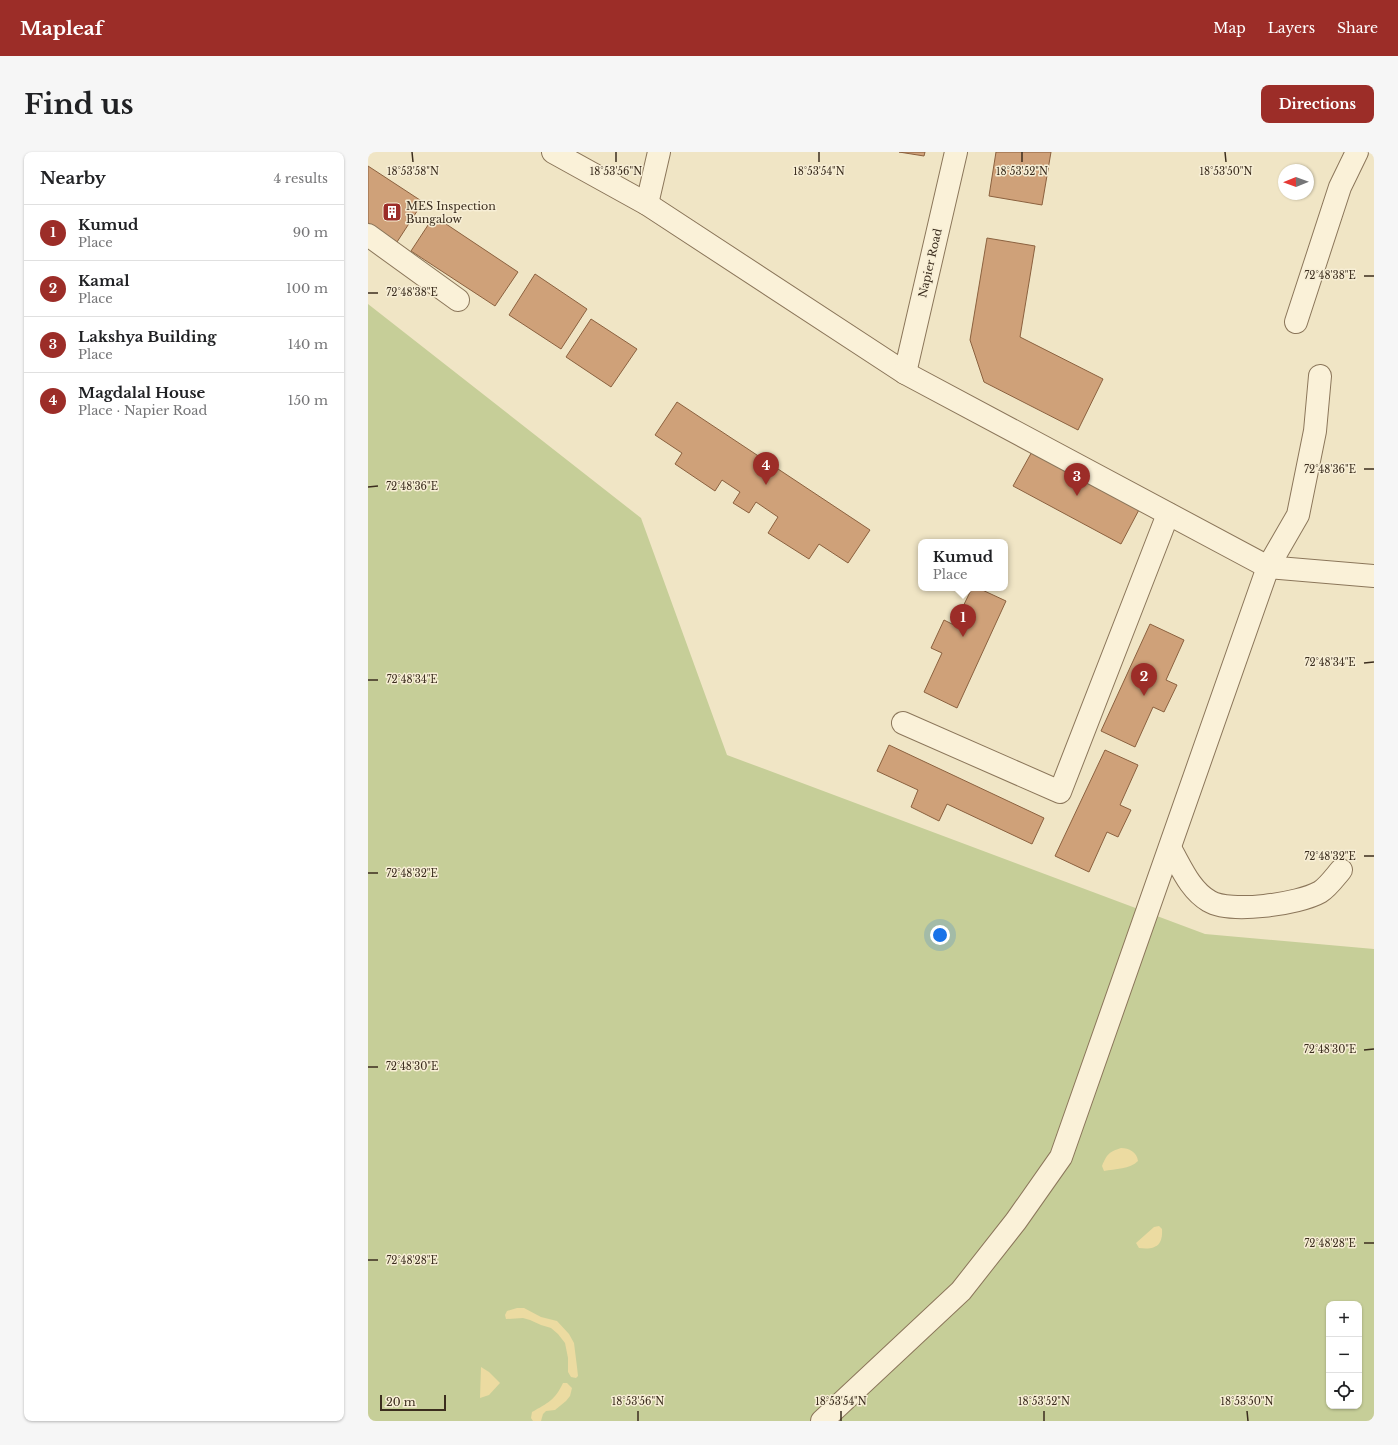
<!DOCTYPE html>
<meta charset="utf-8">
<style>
body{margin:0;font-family:"Libre Baskerville",serif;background:#f6f6f6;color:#202124}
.controls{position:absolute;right:12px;bottom:12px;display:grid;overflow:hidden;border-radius:8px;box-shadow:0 1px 3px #0004}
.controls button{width:36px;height:36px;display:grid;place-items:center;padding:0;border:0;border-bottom:1px solid #e0e0e0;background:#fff;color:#202124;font:20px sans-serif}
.compass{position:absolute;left:910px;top:12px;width:36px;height:36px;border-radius:50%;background:#fff;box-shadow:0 1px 3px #0004;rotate:269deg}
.scale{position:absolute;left:12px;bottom:10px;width:66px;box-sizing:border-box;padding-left:4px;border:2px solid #3b2d1e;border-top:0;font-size:11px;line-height:14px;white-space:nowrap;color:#3b2d1e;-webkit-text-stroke:3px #f7eed5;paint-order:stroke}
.you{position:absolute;left:572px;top:783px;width:14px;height:14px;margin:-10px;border:3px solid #fff;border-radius:50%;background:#1a73e8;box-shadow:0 0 0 6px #1a73e833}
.badge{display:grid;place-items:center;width:26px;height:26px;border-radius:50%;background:#9c2d28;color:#fff;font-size:13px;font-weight:700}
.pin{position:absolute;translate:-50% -33px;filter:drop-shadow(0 1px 2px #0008)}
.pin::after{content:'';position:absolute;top:21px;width:14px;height:12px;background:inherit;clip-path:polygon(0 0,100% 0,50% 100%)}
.popup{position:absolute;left:550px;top:387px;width:90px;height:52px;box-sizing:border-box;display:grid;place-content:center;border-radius:8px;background:#fff;filter:drop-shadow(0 1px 3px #0005);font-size:13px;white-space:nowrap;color:#757577}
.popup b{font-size:15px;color:#202124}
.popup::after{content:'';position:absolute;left:50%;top:100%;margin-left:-8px;border:8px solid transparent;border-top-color:#fff}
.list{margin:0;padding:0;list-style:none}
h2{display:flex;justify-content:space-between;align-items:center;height:52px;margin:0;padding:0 16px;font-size:17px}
h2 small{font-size:13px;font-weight:400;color:#757577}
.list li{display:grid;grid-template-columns:26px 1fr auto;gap:12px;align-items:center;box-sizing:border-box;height:56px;padding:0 16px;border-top:1px solid #e0e0e0}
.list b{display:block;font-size:15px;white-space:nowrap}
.list p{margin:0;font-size:13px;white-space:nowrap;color:#757577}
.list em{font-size:13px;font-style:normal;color:#757577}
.icon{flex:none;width:22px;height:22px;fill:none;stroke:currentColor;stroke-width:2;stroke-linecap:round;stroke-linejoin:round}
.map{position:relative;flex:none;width:1006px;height:1269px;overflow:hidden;border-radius:8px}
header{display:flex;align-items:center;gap:24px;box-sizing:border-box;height:56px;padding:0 20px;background:#9c2d28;color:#fff}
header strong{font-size:19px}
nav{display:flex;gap:22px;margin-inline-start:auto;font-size:14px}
.intro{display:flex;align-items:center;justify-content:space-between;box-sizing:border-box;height:96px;padding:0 24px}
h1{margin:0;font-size:28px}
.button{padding:10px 18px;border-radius:8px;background:#9c2d28;color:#fff;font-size:14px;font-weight:700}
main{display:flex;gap:24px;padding:0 24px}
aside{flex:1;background:#fff;border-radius:8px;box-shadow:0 1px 3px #0004}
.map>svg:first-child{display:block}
</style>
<header>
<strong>Mapleaf</strong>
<nav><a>Map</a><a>Layers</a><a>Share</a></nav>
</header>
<div class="intro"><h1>Find us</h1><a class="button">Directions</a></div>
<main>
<aside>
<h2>Nearby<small>4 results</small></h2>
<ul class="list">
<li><span class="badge">1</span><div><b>Kumud</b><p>Place</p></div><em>90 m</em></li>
<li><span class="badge">2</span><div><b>Kamal</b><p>Place</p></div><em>100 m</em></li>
<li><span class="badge">3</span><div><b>Lakshya Building</b><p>Place</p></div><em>140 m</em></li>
<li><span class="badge">4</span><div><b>Magdalal House</b><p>Place · Napier Road</p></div><em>150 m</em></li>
</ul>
</aside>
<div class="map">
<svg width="1006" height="1269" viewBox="0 0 1006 1269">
<rect width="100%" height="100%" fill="#f0e5c5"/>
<path fill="#c6ce98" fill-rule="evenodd" d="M0,152L273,366L359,603L837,782L1006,797V1269H0ZM961,1152H991V1254H961Z"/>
<g fill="#ecdba1">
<path d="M753,996C761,996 769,1000 770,1009C762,1017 747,1017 736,1019L734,1014C739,1002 741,1000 753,996Z"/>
<path d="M791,1074L794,1077C795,1094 787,1098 771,1096L768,1091L786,1075Z"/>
<polygon points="149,1156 156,1156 173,1165 189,1169 201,1182 206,1191 209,1215 210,1224 208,1226 203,1225 200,1220 200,1206 197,1191 190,1182 183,1176 173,1173 162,1168 155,1166 138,1167 137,1163 139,1159"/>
<polygon points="113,1215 121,1220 132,1231 121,1243 112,1246"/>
<path d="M195,1231H199L204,1236L202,1244L198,1249L187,1258L178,1259L175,1262L173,1269H165L163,1266L164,1260C180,1251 187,1248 195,1231Z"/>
</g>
<g fill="#cfa179" stroke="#8b613f">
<polygon points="531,0 557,0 556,4"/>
<polygon points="628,0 683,0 674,53 621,44"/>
<polygon points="0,14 55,50 29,90 0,71"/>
<polygon points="66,64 150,120 127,154 43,99"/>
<polygon points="619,86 667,94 652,185 735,227 710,278 616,230 602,188"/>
<polygon points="167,122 219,157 193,197 141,163"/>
<polygon points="223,167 269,197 243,235 198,205"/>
<polygon points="309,250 502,378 480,411 451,392 441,407 400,381 410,365 388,350 381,361 365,351 372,340 354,328 347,339 307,312 314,301 287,283"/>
<polygon points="666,296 773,354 753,392 645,334"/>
<polygon points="604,436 610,436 638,449 589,556 556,540 574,501 563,496 576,468 586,473"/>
<polygon points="782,472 816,488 798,528 809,533 796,560 785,555 767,595 733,579"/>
<polygon points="521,593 676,666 664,692 579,652 571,669 543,655 550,638 509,619"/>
<polygon points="737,598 770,613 752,653 763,658 750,685 739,680 721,720 687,704"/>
</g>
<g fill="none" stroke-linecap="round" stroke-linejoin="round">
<g stroke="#8b765a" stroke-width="24">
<g id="minor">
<polyline points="185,0 279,52 537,221 900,415 1006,424"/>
<polyline points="279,52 291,0"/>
<polyline points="0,83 90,148"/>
<polyline points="928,170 972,35 989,0"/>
<polyline points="537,221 588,0"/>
<polyline points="535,571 692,640 800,362"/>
<path d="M802,696C813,715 822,738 841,749C862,762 931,752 952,740C960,735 967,725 973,718"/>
<polyline points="454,1269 593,1139 648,1069 693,1005 900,415 930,363 947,279 952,224"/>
</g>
</g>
<use href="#minor" stroke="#faf1d8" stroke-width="22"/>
</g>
<path fill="none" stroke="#3b2d1e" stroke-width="1.5" d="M44,0L45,10M248,0V10M451,0V10M654,0V10M857,0L858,10M996,124H1006M0,141H10M996,317H1006M0,335L10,334M996,511L1006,510M0,528H10M996,704H1006M0,721H10M996,898L1006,897M0,915H10M996,1091H1006M0,1108H10M270,1259V1269M473,1259V1269M676,1259V1269M879,1259L880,1269"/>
<defs>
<g id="building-square" transform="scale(1)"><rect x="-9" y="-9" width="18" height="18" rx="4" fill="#9c2d28" stroke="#f7eed5"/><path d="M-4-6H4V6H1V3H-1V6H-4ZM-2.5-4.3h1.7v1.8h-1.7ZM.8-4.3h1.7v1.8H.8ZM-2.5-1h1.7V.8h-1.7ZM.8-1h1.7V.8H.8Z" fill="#fff"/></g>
</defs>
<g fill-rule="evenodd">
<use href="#building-square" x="24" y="60"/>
</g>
<g text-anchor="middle" stroke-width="3" stroke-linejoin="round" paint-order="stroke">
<g font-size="11" fill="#3b2d1e" stroke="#f7eed5" text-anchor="start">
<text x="38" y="58">MES Inspection<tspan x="38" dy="13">Bungalow</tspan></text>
</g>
<g font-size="11" fill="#3b2d1e" stroke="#f7eed5">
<text transform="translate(562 111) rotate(-77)" y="4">Napier Road</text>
</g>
</g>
<g font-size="10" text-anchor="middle" fill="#3b2d1e" stroke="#f7eed5" stroke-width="3" stroke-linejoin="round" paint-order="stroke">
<text x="45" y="23">18°53'58"N</text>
<text x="248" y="23">18°53'56"N</text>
<text x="451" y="23">18°53'54"N</text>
<text x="654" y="23">18°53'52"N</text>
<text x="858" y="23">18°53'50"N</text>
<text x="962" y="127">72°48'38"E</text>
<text x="44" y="144">72°48'38"E</text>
<text x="962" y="321">72°48'36"E</text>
<text x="44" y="338">72°48'36"E</text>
<text x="962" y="514">72°48'34"E</text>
<text x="44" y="531">72°48'34"E</text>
<text x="962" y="708">72°48'32"E</text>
<text x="44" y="725">72°48'32"E</text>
<text x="962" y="901">72°48'30"E</text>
<text x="44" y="918">72°48'30"E</text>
<text x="962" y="1095">72°48'28"E</text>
<text x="44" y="1112">72°48'28"E</text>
<text x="270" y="1253">18°53'56"N</text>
<text x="473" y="1253">18°53'54"N</text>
<text x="676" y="1253">18°53'52"N</text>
<text x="879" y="1253">18°53'50"N</text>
</g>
</svg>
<div class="controls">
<button>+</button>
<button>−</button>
<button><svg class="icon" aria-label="locate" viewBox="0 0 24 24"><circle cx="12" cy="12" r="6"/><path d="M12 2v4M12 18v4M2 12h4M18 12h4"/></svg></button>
</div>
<svg class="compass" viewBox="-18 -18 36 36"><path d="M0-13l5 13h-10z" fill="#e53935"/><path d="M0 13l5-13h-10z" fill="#757577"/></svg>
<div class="scale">20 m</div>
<div class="you"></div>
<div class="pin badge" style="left:595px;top:485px">1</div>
<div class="popup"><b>Kumud</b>Place</div>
<div class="pin badge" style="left:776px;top:544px">2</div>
<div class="pin badge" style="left:709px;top:344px">3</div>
<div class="pin badge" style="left:398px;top:333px">4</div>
</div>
</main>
